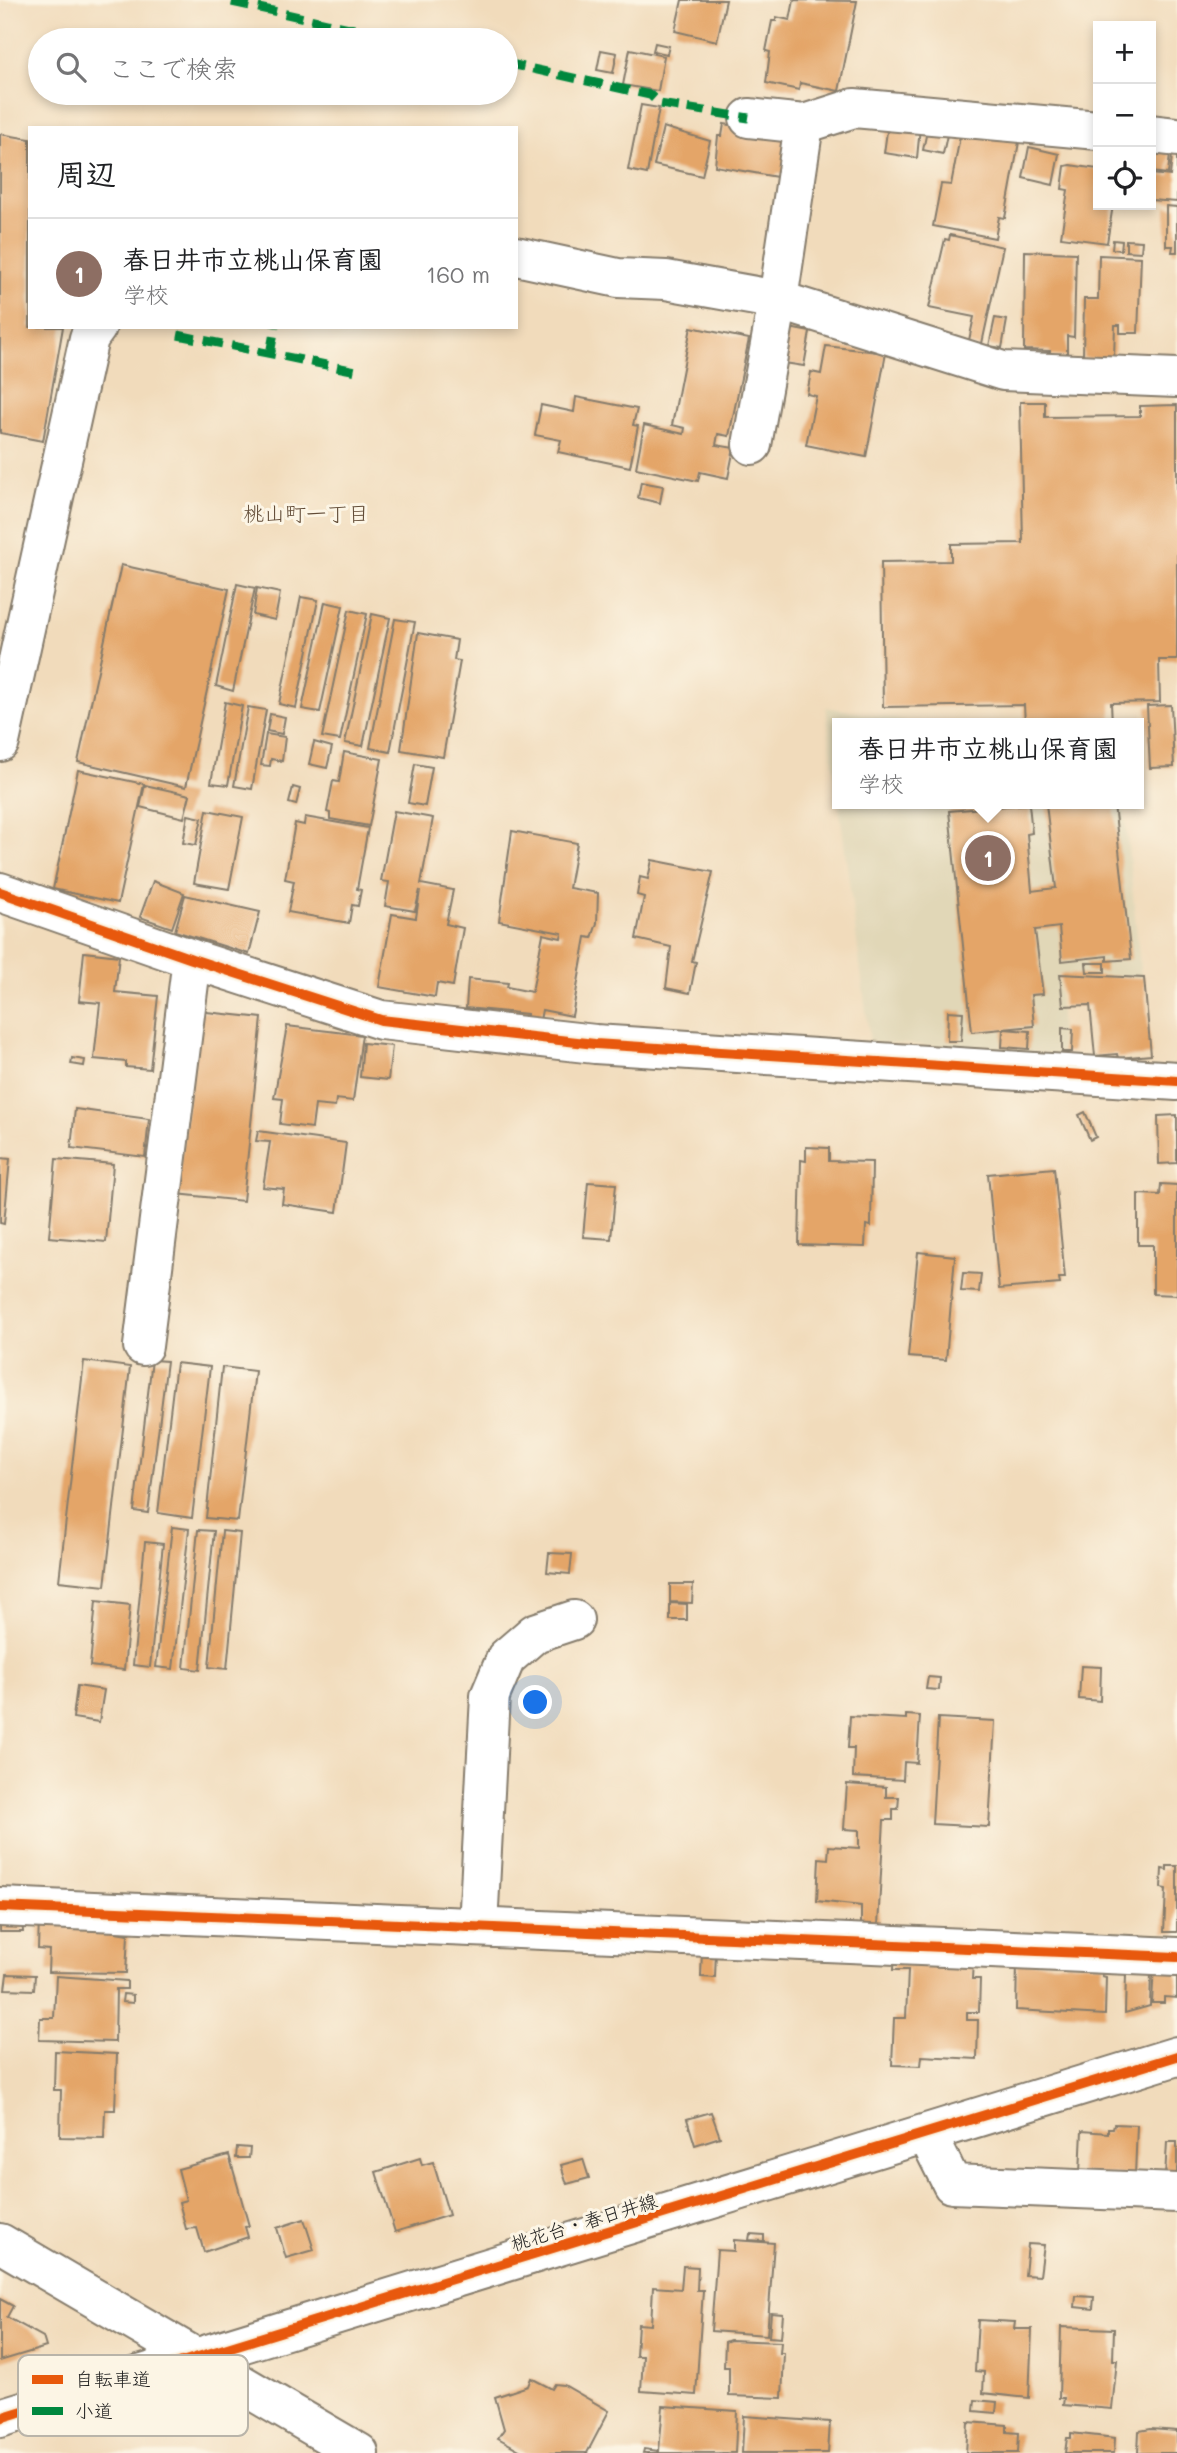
<!DOCTYPE html>
<html lang="ja">
<meta charset="utf-8">
<style>
body{margin:0;font-family:Mali,"Klee One",sans-serif;background:#f2f2f2;color:#202124}
.controls{position:absolute;right:21px;top:21px;display:grid;overflow:hidden;border-radius:0px;box-shadow:0 4px 10px #0003}
.controls button{width:63px;height:63px;display:grid;place-items:center;padding:0;border:0;border-bottom:2px solid #e0e0e0;background:#fff;color:#202124;font:35px sans-serif}
.you{position:absolute;left:536px;top:1703px;width:24px;height:24px;margin:-18px;border:5px solid #fff;border-radius:50%;background:#1a73e8;box-shadow:0 0 0 10px #1a73e833}
.badge{display:grid;place-items:center;width:46px;height:46px;border-radius:50%;background:#0f766e;color:#fff;font-size:23px;font-weight:700}
.pin{position:absolute;translate:-50% -50%;border:4px solid #fff;box-shadow:0 2px 7px #0006}
.popup{position:absolute;left:832px;top:718px;width:312px;height:91px;box-sizing:border-box;display:grid;place-content:center;border-radius:0px;background:#fff;filter:drop-shadow(0 2px 5px #0005);font-size:23px;white-space:nowrap;color:#757577}
.popup b{font-size:26px;color:#202124}
.popup::after{content:'';position:absolute;left:50%;top:100%;margin-left:-14px;border:14px solid transparent;border-top-color:#fff}
.list{margin:0;padding:0;list-style:none}
h2{display:flex;justify-content:space-between;align-items:center;height:91px;margin:0;padding:0 28px;font-size:30px}
h2 small{font-size:23px;font-weight:400;color:#757577}
.list li{display:grid;grid-template-columns:46px 1fr auto;gap:21px;align-items:center;box-sizing:border-box;height:112px;padding:0 28px;border-top:2px solid #e0e0e0}
.list b{display:block;font-size:26px;white-space:nowrap}
.list p{margin:0;font-size:23px;white-space:nowrap;color:#757577}
.list em{font-size:23px;font-style:normal;color:#757577}
.icon{flex:none;width:38px;height:38px;fill:none;stroke:currentColor;stroke-width:2;stroke-linecap:round;stroke-linejoin:round}
.map{position:relative;flex:none;width:1177px;height:2453px;overflow:hidden}
.search{position:absolute;background:#fff;box-shadow:0 4px 10px #0003;left:28px;top:28px;width:490px;height:77px;display:flex;align-items:center;gap:18px;box-sizing:border-box;padding:0 24px;border-radius:38px;color:#757577;font-size:26px}
.panel{position:absolute;background:#fff;box-shadow:0 4px 10px #0003;left:28px;top:126px;width:490px;height:203px;border-radius:0px}
.map>svg:first-child{display:block}
</style>
<div class="map">
<svg width="1177" height="2453" viewBox="0 0 1177 2453">
<rect width="100%" height="100%" fill="#fcf5e5"/>
<filter id="ink" filterUnits="userSpaceOnUse"><feTurbulence type="fractalNoise" baseFrequency=".0143" numOctaves="2"/><feDisplacementMap in="SourceGraphic" scale="14" xChannelSelector="R" yChannelSelector="G"/><feConvolveMatrix kernelMatrix="1 2 1 2 8 2 1 2 1" color-interpolation-filters="sRGB"/></filter>
<filter id="wash" filterUnits="userSpaceOnUse"><feTurbulence type="fractalNoise" baseFrequency=".00686" numOctaves="4" result="noise"/><feDisplacementMap in="SourceGraphic" scale="28" xChannelSelector="R" yChannelSelector="G"/><feGaussianBlur stdDeviation="1.57" result="paint"/><feColorMatrix in="noise" values="0 0 0 0 0 0 0 0 0 0 0 0 0 0 0 0 0 1.4 0 .05"/><feComposite in="paint" operator="in"/></filter>
<g filter="url(#wash)">
<rect width="100%" height="100%" fill="#f1dbbb"/>
<g fill="#e1d7b7">
<polygon points="826,707 916,723 838,723 837,795"/>
<polygon points="839,804 1124,804 1141,977 1059,974 1061,1054 870,1042"/>
</g>
<g id="blocks">
<g fill="#e4a568">
<polygon points="682,0 726,0 717,41 675,31"/>
<polygon points="794,0 857,1 839,91 800,83 799,90 766,83 770,52 766,51 772,21 776,21 776,17 790,20"/>
<polygon points="655,43 669,46 667,54 653,51"/>
<polygon points="630,49 664,56 658,91 623,85"/>
<polygon points="601,50 617,53 613,73 597,70"/>
<polygon points="641,105 659,108 647,174 628,170"/>
<polygon points="724,124 783,134 790,141 784,174 777,173 777,177 715,166 718,136 722,136"/>
<polygon points="888,124 920,127 917,158 884,153"/>
<polygon points="928,126 948,130 943,154 923,150"/>
<polygon points="663,127 710,141 702,176 654,165"/>
<polygon points="961,131 1019,142 1005,218 999,217 995,238 933,226 941,184 951,185"/>
<polygon points="0,134 30,139 30,327 63,327 43,441 0,433"/>
<polygon points="1029,147 1059,154 1053,185 1023,178"/>
<polygon points="1151,150 1170,153 1168,174 1151,172"/>
<polygon points="1172,155 1177,155 1177,202 1151,200 1151,174 1170,176"/>
<polygon points="1070,165 1098,169 1098,205 1113,205 1107,243 1061,237 1068,190 1062,189 1065,166"/>
<polygon points="1166,206 1177,207 1177,252 1172,252 1173,246 1166,246"/>
<polygon points="950,235 1003,247 981,348 968,345 974,317 929,308 945,239 949,240"/>
<polygon points="1113,240 1122,241 1121,250 1112,249"/>
<polygon points="1126,240 1142,241 1141,252 1126,251"/>
<polygon points="1025,251 1076,253 1074,337 1067,336 1067,357 1050,356 1050,351 1024,350"/>
<polygon points="1099,255 1141,257 1138,333 1120,333 1120,325 1115,325 1114,359 1083,358 1084,299 1098,299"/>
<polygon points="995,318 1007,320 1002,348 989,346"/>
<polygon points="691,327 749,339 729,436 718,434 716,445 734,448 728,478 700,472 698,481 636,468 644,425 684,434 685,428 672,425"/>
<polygon points="784,327 810,332 804,366 778,362"/>
<polygon points="826,346 886,353 866,457 806,445 816,396 807,394 811,372 821,374"/>
<polygon points="576,397 637,409 633,425 638,426 630,467 558,452 561,440 535,435 541,405 574,412"/>
<polygon points="1020,402 1045,402 1045,417 1140,416 1140,406 1177,405 1177,660 1159,660 1160,702 1111,703 1112,723 1025,723 1024,705 883,707 881,562 951,561 951,544 1023,543"/>
<polygon points="641,482 663,486 660,503 638,498"/>
<polygon points="121,565 229,589 186,787 78,762"/>
<polygon points="237,584 255,588 233,691 216,686"/>
<polygon points="257,588 280,593 275,620 253,615"/>
<polygon points="301,597 318,600 296,708 279,704"/>
<polygon points="325,602 343,606 320,712 302,709"/>
<polygon points="349,610 367,614 340,740 322,737"/>
<polygon points="372,614 390,618 363,746 345,743"/>
<polygon points="395,619 415,622 390,752 370,748"/>
<polygon points="418,633 457,640 454,660 460,661 443,757 401,750"/>
<polygon points="225,702 242,706 228,785 211,783"/>
<polygon points="1171,705 1174,767 1150,768 1147,706"/>
<polygon points="248,707 266,710 252,789 234,786"/>
<polygon points="270,714 285,717 282,734 267,731"/>
<polygon points="266,734 285,737 282,761 271,759 270,766 261,765"/>
<polygon points="314,742 332,747 327,768 309,764"/>
<polygon points="344,752 382,759 369,826 330,819 330,813 327,812 333,781 339,782"/>
<polygon points="415,764 432,767 425,806 408,803"/>
<polygon points="78,770 144,784 118,903 53,889"/>
<polygon points="145,785 190,795 184,818 140,807"/>
<polygon points="293,787 300,789 296,805 289,803"/>
<polygon points="1029,804 1032,833 1027,834 1032,891 1056,888 1046,804 1114,804 1131,959 1107,961 1107,956 1062,961 1059,927 1035,930 1043,994 1031,995 1034,1026 972,1032 949,811"/>
<polygon points="207,810 243,817 229,889 194,883"/>
<polygon points="394,811 433,818 421,884 453,890 446,924 463,928 453,986 437,983 435,997 379,987 392,914 416,918 420,890 415,911 385,906 389,882 381,881"/>
<polygon points="188,815 202,818 196,845 183,843"/>
<polygon points="305,817 368,828 357,889 361,890 358,906 352,905 349,923 288,912 294,881 285,879 295,823 304,825"/>
<polygon points="512,831 577,843 569,888 598,893 597,923 592,938 586,937 572,1016 542,1010 540,1020 527,1018 527,1014 466,1008 468,979 508,983 507,987 532,992 543,934 561,938 562,933 499,921"/>
<polygon points="652,860 713,872 692,961 696,962 690,993 666,988 671,947 636,939 644,897 637,895 640,877 648,879"/>
<polygon points="153,881 184,893 172,928 140,917"/>
<polygon points="185,895 260,912 249,954 175,931"/>
<polygon points="84,952 119,956 115,992 158,996 150,1069 126,1067 126,1062 94,1059 100,1003 79,1001"/>
<polygon points="1086,963 1105,963 1105,972 1087,972"/>
<polygon points="1060,974 1144,978 1151,1055 1118,1058 1117,1054 1095,1056 1090,1005 1063,1006"/>
<polygon points="197,1011 262,1018 243,1201 177,1194"/>
<polygon points="948,1011 963,1012 961,1041 947,1041"/>
<polygon points="287,1026 362,1035 353,1101 336,1099 335,1107 315,1105 312,1128 280,1124 283,1099 274,1098"/>
<polygon points="1062,1028 1073,1029 1072,1052 1062,1052"/>
<polygon points="1003,1029 1030,1031 1029,1049 1002,1047"/>
<polygon points="363,1043 392,1046 388,1080 360,1077"/>
<polygon points="72,1058 85,1060 84,1066 71,1064"/>
<polygon points="75,1109 149,1119 145,1157 71,1148"/>
<polygon points="1085,1112 1096,1137 1090,1140 1079,1115"/>
<polygon points="1177,1115 1177,1163 1159,1164 1158,1116"/>
<polygon points="258,1131 346,1143 337,1212 282,1204 284,1189 263,1187 270,1142 256,1141"/>
<polygon points="806,1147 829,1148 829,1161 872,1162 871,1226 866,1225 865,1247 799,1245 801,1160 806,1161"/>
<polygon points="0,1158 10,1159 4,1224 0,1223"/>
<polygon points="56,1159 113,1164 106,1242 49,1237"/>
<polygon points="1054,1168 1065,1278 1059,1278 1060,1284 999,1289 988,1174"/>
<polygon points="588,1182 616,1184 611,1239 583,1237"/>
<polygon points="1161,1184 1177,1185 1177,1295 1153,1294 1153,1245 1138,1245 1138,1194 1160,1195"/>
<polygon points="918,1252 955,1256 946,1360 908,1357"/>
<polygon points="963,1273 981,1274 979,1292 961,1291"/>
<polygon points="152,1360 167,1361 148,1513 134,1511"/>
<polygon points="84,1361 130,1367 105,1586 59,1581"/>
<polygon points="176,1363 210,1367 192,1518 158,1513"/>
<polygon points="222,1367 255,1371 238,1521 206,1518"/>
<polygon points="172,1527 189,1529 173,1669 156,1667"/>
<polygon points="198,1530 214,1531 200,1670 184,1668"/>
<polygon points="222,1531 240,1533 227,1669 209,1667"/>
<polygon points="145,1542 163,1544 150,1667 133,1665"/>
<polygon points="549,1553 572,1554 570,1574 547,1572"/>
<polygon points="670,1584 693,1584 692,1603 670,1602"/>
<polygon points="96,1601 130,1605 124,1670 90,1666"/>
<polygon points="670,1603 687,1604 687,1620 670,1620"/>
<polygon points="1081,1666 1101,1667 1100,1701 1079,1699"/>
<polygon points="928,1677 940,1678 939,1690 926,1689"/>
<polygon points="77,1686 104,1690 99,1722 73,1718"/>
<polygon points="906,1715 920,1716 917,1763 904,1762 903,1780 853,1777 854,1748 848,1748 850,1716 906,1719"/>
<polygon points="938,1718 995,1721 989,1827 932,1824"/>
<polygon points="847,1784 886,1787 886,1797 899,1797 898,1809 893,1809 893,1820 884,1820 878,1926 861,1925 861,1906 817,1901 819,1858 828,1859 829,1846 859,1848 859,1830 844,1829"/>
<polygon points="1167,1866 1177,1866 1177,1932 1164,1932 1166,1889 1161,1888 1162,1869 1167,1870"/>
<polygon points="0,1916 22,1917 23,1932 0,1932"/>
<polygon points="39,1919 131,1920 130,1933 116,1932 128,1934 126,1973 48,1972 49,1950 38,1949"/>
<polygon points="702,1950 716,1951 715,1978 701,1977"/>
<polygon points="894,1951 973,1961 972,1979 980,1979 979,2012 967,2012 967,2020 978,2020 977,2059 922,2056 921,2066 892,2065 894,2018 906,2018 908,1970 893,1970"/>
<polygon points="1017,1962 1103,1964 1102,1976 1106,1977 1105,2015 1016,2010"/>
<polygon points="1154,1964 1177,1965 1177,1998 1164,1997 1164,2003 1152,2003"/>
<polygon points="1126,1973 1151,1973 1150,2006 1125,2013"/>
<polygon points="7,1974 35,1975 34,1990 5,1989"/>
<polygon points="56,1976 127,1981 127,1989 116,1989 115,2042 39,2040 40,2018 54,2018"/>
<polygon points="123,1994 133,1995 133,2003 122,2002"/>
<polygon points="55,2051 117,2054 115,2110 105,2110 104,2138 60,2137 61,2090 54,2090"/>
<polygon points="711,2112 720,2137 695,2145 687,2119"/>
<polygon points="1114,2124 1137,2125 1135,2176 1080,2173 1082,2131 1108,2133 1108,2128 1113,2128"/>
<polygon points="1167,2142 1177,2142 1177,2178 1165,2177"/>
<polygon points="237,2147 250,2148 249,2158 236,2158"/>
<polygon points="229,2155 249,2226 245,2227 248,2237 204,2252 197,2228 186,2229 179,2202 186,2200 178,2169"/>
<polygon points="420,2158 422,2165 433,2162 449,2215 395,2232 376,2172"/>
<polygon points="583,2159 589,2178 567,2184 561,2165"/>
<polygon points="304,2219 314,2250 286,2258 277,2228"/>
<polygon points="750,2234 764,2235 764,2241 749,2240"/>
<polygon points="734,2240 774,2243 767,2335 711,2331 717,2250 734,2251"/>
<polygon points="1028,2244 1044,2245 1040,2276 1025,2275"/>
<polygon points="683,2266 698,2267 697,2290 703,2290 696,2395 641,2391 643,2356 636,2356 638,2324 651,2325 653,2287 681,2289"/>
<polygon points="1076,2296 1094,2297 1093,2309 1075,2307"/>
<polygon points="0,2299 13,2306 7,2317 43,2337 46,2347 0,2361"/>
<polygon points="771,2313 783,2314 781,2338 769,2337"/>
<polygon points="978,2320 1015,2322 1014,2329 1032,2329 1029,2398 983,2393 984,2372 975,2371"/>
<polygon points="1061,2327 1114,2329 1113,2360 1117,2360 1112,2409 1063,2405 1064,2398 1059,2398"/>
<polygon points="730,2340 781,2342 780,2353 784,2353 782,2398 729,2396 729,2367 724,2367 725,2342"/>
<polygon points="531,2378 552,2389 555,2384 564,2385 609,2411 587,2453 525,2453 498,2438 504,2429 495,2397 528,2386"/>
<polygon points="975,2400 997,2402 996,2413 974,2411"/>
<polygon points="663,2406 737,2411 735,2453 643,2453 644,2449 659,2451"/>
<polygon points="744,2416 830,2422 828,2453 742,2453"/>
<polygon points="968,2422 1007,2425 1007,2432 1019,2433 1018,2453 966,2453"/>
<polygon points="1151,2429 1177,2431 1177,2453 1138,2453 1139,2431"/>
<polygon points="1071,2433 1115,2438 1114,2453 1065,2453 1067,2438 1071,2438"/>
</g>
</g>
</g>
<g filter="url(#ink)">
<use href="#blocks" fill-opacity="0" stroke="#867c6c" stroke-width="2"/>
<g fill="none" stroke-linecap="round" stroke-linejoin="round">
<g stroke="#867c6c" stroke-width="42">
<g id="minor">
<polyline points="749,118 804,124"/>
<polyline points="1151,134 1177,137"/>
<polyline points="516,256 618,278 666,280 778,300 1003,371 1177,378"/>
<polyline points="752,445 778,300 804,124 854,108 1098,130"/>
<polyline points="0,742 89,338 97,327"/>
<polyline points="0,892 192,959 381,1020 595,1044 1177,1081"/>
<polyline points="143,1346 192,959"/>
<polyline points="0,1907 1177,1957"/>
<polyline points="478,1927 490,1696 506,1658 535,1633 574,1620"/>
<polyline points="927,2134 952,2184 1177,2193"/>
<polyline points="0,2243 359,2453"/>
</g>
</g>
<g stroke="#867c6c" stroke-width="42">
<polyline id="tertiary" points="0,2418 1177,2056"/>
</g>
<use href="#minor" stroke="#fff" stroke-width="38"/>
<use href="#tertiary" stroke="#fff" stroke-width="38"/>
<g stroke="#00873e" stroke-width="9" stroke-dasharray="18 9" stroke-linecap="butt">
<polyline points="232,2 404,40"/>
<polyline points="506,63 650,95 660,104 749,118"/>
<polyline points="178,335 361,372"/>
<polyline points="270,354 275,327"/>
</g>
<g stroke="#fcf5e5" stroke-width="15">
<g id="cycleway">
<polyline points="0,892 192,959 381,1020 595,1044 1177,1081"/>
<polyline points="0,1907 1177,1957"/>
<polyline points="0,2418 1177,2056"/>
</g>
</g>
<use href="#cycleway" stroke="#e8590c" stroke-width="10"/>
</g>
</g>
<g text-anchor="middle" stroke-width="6" stroke-linejoin="round" paint-order="stroke">
<g font-size="19" fill="#1c1c1c" stroke="#fcf5e5">
<text transform="translate(584 2222) rotate(-17)" y="7">桃花台・春日井線</text>
</g>
<g font-size="21" fill="#624c37" stroke="#fcf5e5">
<text x="306" y="521">桃山町一丁目</text>
</g>
</g>
<rect x="18" y="2355" width="230" height="81" rx="10" fill="#fcf5e5" stroke="#b9b4a9" stroke-width="2"/>
<rect x="32" y="2375" width="31" height="9" fill="#e8590c"/>
<rect x="32" y="2407" width="31" height="8" fill="#00873e"/>
<g font-size="19" fill="#1c1c1c">
<text x="75" y="2386">自転車道</text>
<text x="75" y="2418">小道</text>
</g>
</svg>
<div class="controls">
<button>+</button>
<button>−</button>
<button><svg class="icon" aria-label="locate" viewBox="0 0 24 24"><circle cx="12" cy="12" r="6"/><path d="M12 2v4M12 18v4M2 12h4M18 12h4"/></svg></button>
</div>
<div class="you"></div>
<div class="pin badge" style="left:988px;top:858px;background:#8d6e63">1</div>
<div class="popup"><b>春日井市立桃山保育園</b>学校</div>
<div class="search"><svg class="icon" aria-label="search" viewBox="0 0 24 24"><circle cx="10" cy="10" r="6"/><path d="M15 15l6 6"/></svg>ここで検索</div>
<section class="panel">
<h2>周辺<small></small></h2>
<ul class="list">
<li><span class="badge" style="background:#8d6e63">1</span><div><b>春日井市立桃山保育園</b><p>学校</p></div><em>160 m</em></li>
</ul>
</section>
</div>
